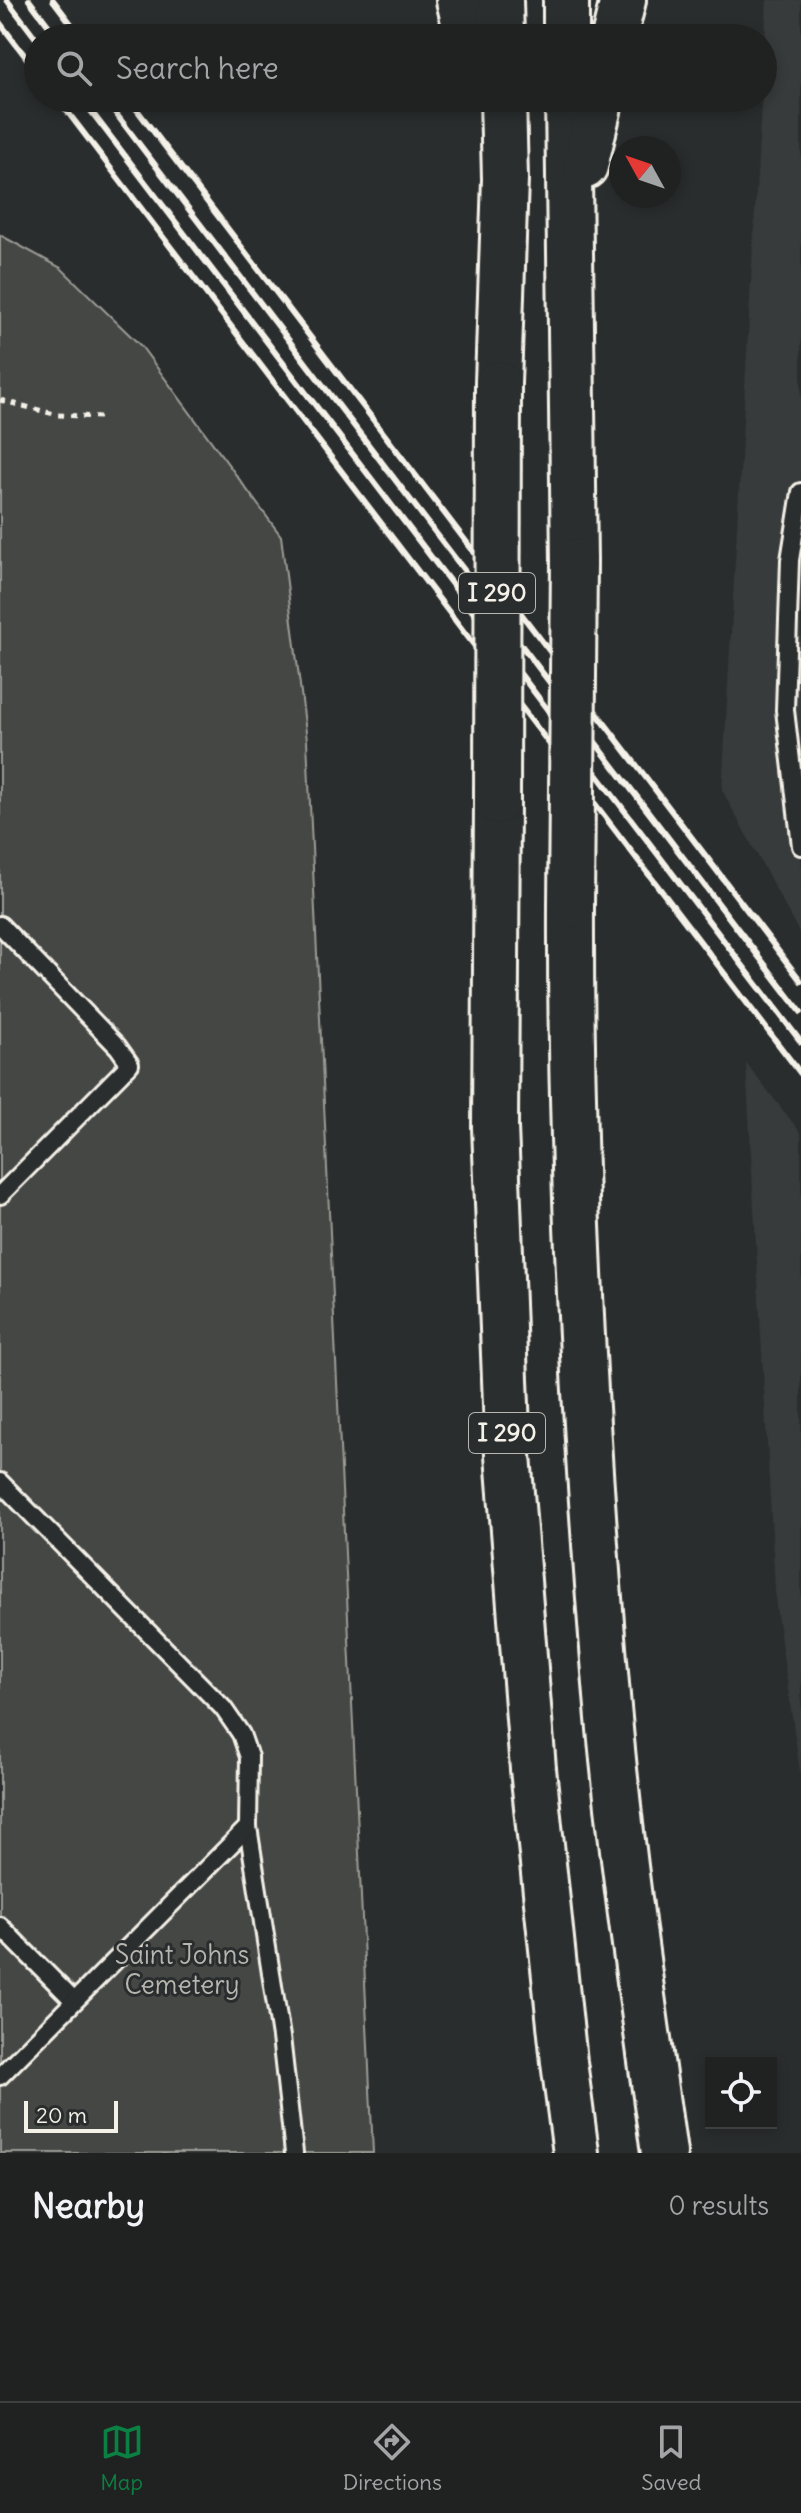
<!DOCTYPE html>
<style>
body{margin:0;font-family:Delius,sans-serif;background:#282a2a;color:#f1f3f6}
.controls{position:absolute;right:24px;bottom:24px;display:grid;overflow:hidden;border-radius:0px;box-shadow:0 4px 12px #0003}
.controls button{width:72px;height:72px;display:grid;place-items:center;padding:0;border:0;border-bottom:2px solid #3d3f40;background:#202222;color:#f1f3f6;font:40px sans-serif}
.compass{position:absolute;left:609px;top:136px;width:72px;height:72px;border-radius:50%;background:#202222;box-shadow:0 4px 12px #0003;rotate:310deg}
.scale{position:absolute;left:24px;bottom:20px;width:94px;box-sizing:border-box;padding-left:8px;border:4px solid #f4f1e8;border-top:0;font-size:22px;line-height:28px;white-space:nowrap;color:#f4f1e8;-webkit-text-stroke:6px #2a2d2e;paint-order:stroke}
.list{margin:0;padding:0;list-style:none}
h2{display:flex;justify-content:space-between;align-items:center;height:104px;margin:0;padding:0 32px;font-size:34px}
h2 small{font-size:26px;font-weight:400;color:#a2a4a5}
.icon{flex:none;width:44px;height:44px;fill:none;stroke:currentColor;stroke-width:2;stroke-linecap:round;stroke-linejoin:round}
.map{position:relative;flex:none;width:801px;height:2153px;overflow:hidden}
.search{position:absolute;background:#202222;box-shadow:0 4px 12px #0003;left:24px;right:24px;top:24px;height:88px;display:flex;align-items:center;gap:20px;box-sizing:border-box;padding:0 28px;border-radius:44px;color:#a2a4a5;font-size:30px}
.sheet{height:248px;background:#202222}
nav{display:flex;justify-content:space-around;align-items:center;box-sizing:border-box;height:112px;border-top:2px solid #3d3f40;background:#202222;font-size:22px;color:#a2a4a5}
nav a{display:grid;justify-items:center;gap:4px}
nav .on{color:#0b8043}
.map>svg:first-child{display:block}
</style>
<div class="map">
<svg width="801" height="2153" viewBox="0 0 801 2153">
<rect width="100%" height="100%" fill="#2a2d2e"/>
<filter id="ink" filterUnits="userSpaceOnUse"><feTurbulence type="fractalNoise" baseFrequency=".0125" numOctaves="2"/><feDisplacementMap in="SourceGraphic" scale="16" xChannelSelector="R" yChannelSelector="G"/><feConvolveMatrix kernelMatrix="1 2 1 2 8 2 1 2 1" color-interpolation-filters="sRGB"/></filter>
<g filter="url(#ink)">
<g fill="#373a3a">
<polygon points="767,0 801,0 801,936 722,790"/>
<polygon points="746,1063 801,1133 801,1778 776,1607"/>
</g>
<polygon fill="#444645" stroke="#9c9c96" stroke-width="2" points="0,235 61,268 141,346 281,536 307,740 373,2153 0,2153"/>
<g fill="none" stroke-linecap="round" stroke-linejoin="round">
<g stroke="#f4f1e8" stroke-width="22">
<g id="lane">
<polyline points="801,492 790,560 785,710 801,846"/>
<polyline points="0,925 118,1047 130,1064 0,1195"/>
<polyline points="0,1482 223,1708 241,1734 249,1757 248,1827 281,2037 294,2153"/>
<polyline points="0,1926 73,2000"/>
<polyline points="0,2076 248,1827"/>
</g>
</g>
<g stroke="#f4f1e8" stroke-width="50">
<g id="highway">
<polyline points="459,0 468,38"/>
<polyline points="500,0 501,38"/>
<polyline points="566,0 566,38"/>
<polyline points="614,38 623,0"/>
<polyline points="568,98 574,561"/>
<polyline points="585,166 601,98"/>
<polyline points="498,383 505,179 503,98"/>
<polyline points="497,802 495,1127 508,1455 533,1769 564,2062 576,2153"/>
<path d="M571,905C570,1165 584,1425 606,1684C619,1841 642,1997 664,2153"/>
</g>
</g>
<polyline stroke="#f4f1e8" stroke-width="5" stroke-dasharray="6 6" stroke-linecap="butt" points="0,400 58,415 100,417"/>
<use href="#lane" stroke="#2a2d2e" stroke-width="16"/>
<use href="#highway" stroke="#2a2d2e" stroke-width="44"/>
<g stroke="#f4f1e8" stroke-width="6">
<polyline points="7,0 38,41"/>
<polyline points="29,0 58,38"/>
<polyline points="53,0 82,38"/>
<polyline points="0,23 38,73"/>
<polyline points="57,98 801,1074"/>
<polyline points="81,98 801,1042"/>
<polyline points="104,98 801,1012"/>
<polyline points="128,98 801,981"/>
</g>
<g stroke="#f4f1e8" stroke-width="50" stroke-linecap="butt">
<g id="highway-bridge">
<polyline points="497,802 498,383"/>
<polyline points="571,905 574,561"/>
</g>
</g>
<use href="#highway-bridge" stroke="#2a2d2e" stroke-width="44"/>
</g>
</g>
<g text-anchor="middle" stroke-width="6" stroke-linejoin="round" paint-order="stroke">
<g fill="#2a2d2e" stroke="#b7b6b0" stroke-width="2">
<rect x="459" y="573" width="76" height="40" rx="6"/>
<rect x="469" y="1413" width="76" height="40" rx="6"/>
</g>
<g font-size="24" font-weight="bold" fill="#f4f1e8">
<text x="497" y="601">I 290</text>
<text x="507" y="1441">I 290</text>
</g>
<g font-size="26" fill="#b6b5af" stroke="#2a2d2e">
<text x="182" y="1964">Saint Johns<tspan x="182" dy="30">Cemetery</tspan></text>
</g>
</g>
</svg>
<div class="controls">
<button><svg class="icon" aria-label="locate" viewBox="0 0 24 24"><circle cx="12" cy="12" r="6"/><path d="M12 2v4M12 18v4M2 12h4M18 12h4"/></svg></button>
</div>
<svg class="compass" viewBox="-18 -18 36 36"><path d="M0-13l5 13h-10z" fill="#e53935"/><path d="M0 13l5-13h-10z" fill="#a2a4a5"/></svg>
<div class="scale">20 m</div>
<div class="search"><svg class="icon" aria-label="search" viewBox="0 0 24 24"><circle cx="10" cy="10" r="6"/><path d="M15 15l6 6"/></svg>Search here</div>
</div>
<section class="sheet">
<h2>Nearby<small>0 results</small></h2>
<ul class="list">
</ul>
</section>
<nav>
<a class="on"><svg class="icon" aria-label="map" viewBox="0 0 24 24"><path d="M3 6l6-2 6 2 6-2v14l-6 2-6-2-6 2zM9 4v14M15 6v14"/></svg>Map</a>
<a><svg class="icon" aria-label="directions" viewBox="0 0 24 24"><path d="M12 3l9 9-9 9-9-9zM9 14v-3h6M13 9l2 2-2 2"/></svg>Directions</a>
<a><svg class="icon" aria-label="saved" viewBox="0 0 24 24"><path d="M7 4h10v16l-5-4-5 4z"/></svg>Saved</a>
</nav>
